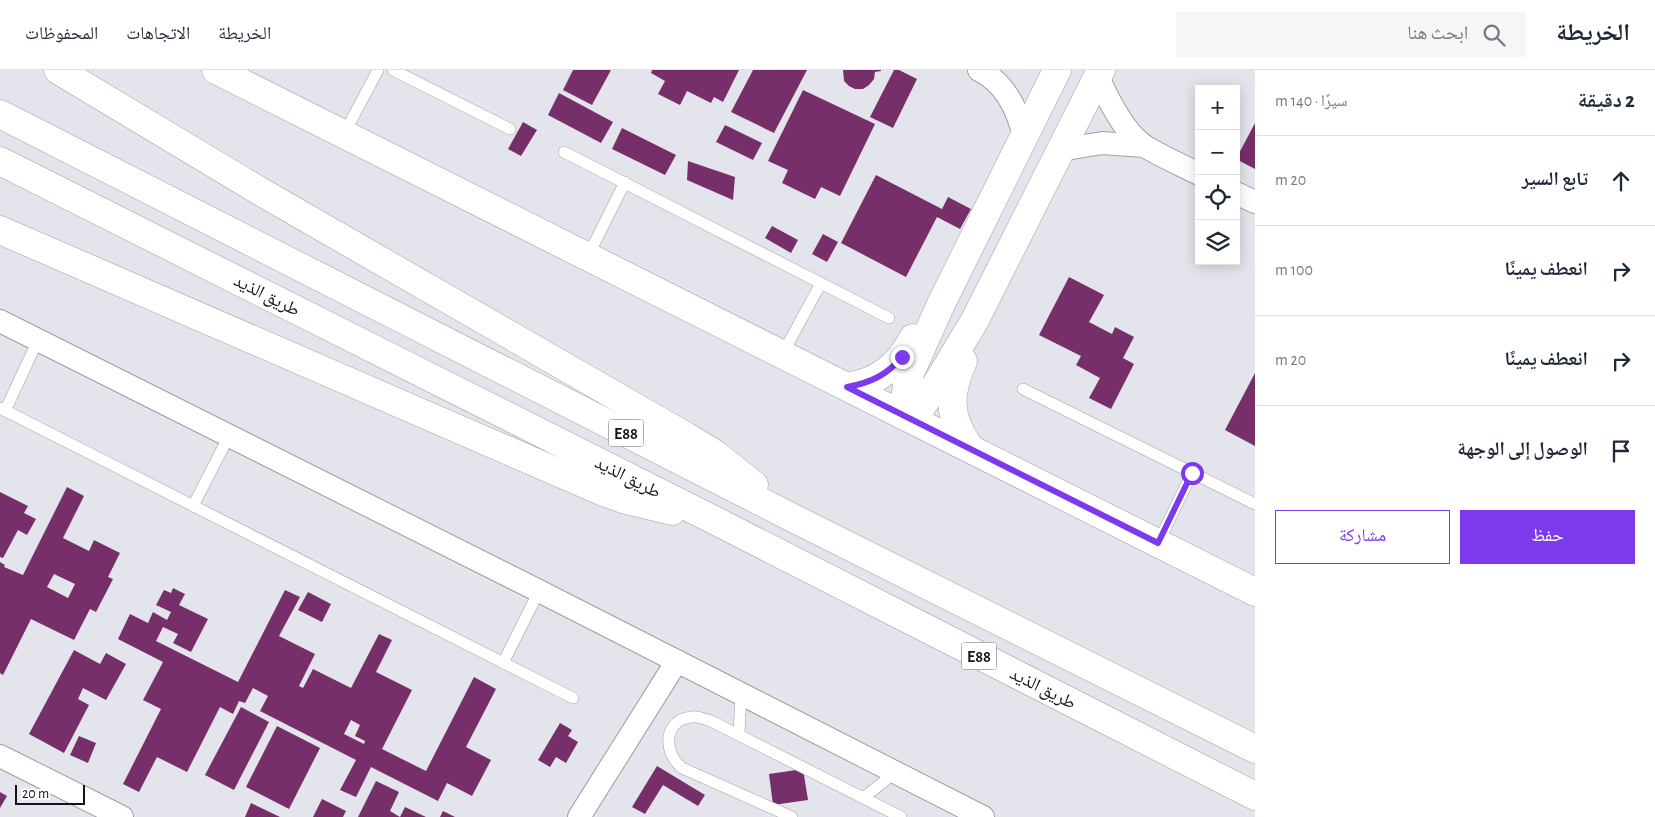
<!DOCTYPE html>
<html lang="ar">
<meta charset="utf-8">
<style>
body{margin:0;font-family:"Alegreya Sans","Noto Naskh Arabic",sans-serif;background:#f6f6f7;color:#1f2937;direction:rtl}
.controls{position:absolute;right:15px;top:15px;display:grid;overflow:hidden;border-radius:0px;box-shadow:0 2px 12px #0003}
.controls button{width:45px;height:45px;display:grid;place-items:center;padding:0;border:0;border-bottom:1px solid #e0e1e3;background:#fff;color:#1f2937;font:25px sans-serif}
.scale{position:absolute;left:15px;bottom:12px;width:70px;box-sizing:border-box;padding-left:5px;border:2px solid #141416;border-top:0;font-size:14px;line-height:18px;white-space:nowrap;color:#141416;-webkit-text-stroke:4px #fff;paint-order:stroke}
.stop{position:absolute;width:15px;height:15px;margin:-11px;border:4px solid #7c3aed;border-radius:50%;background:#fff}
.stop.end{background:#7c3aed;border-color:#fff;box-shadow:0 1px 5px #0008}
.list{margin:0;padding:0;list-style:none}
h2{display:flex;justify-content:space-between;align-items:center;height:65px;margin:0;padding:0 20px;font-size:21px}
h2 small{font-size:16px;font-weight:400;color:#747a83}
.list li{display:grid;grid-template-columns:32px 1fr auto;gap:15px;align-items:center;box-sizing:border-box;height:90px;padding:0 20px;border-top:1px solid #e0e1e3}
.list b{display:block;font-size:19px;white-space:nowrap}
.list em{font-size:16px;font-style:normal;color:#747a83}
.actions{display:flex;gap:10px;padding:15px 20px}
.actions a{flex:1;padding:11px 0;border:1px solid #7c3aed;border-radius:0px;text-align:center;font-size:18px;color:#7c3aed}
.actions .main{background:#7c3aed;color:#fff}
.icon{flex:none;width:28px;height:28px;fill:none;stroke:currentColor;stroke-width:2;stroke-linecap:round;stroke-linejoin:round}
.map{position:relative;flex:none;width:1255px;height:747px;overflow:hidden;direction:ltr}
header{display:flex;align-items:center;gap:30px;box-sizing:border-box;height:70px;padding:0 25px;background:#fff;border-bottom:1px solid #e0e1e3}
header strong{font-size:24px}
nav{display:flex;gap:28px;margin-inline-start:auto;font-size:18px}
.search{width:350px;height:45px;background:#f6f6f7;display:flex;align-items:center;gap:12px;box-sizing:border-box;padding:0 18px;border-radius:0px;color:#747a83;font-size:19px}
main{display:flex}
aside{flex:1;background:#fff}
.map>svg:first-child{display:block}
</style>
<header>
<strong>الخريطة</strong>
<div class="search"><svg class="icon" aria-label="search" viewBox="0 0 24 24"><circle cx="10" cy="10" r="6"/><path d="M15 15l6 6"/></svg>ابحث هنا</div>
<nav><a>الخريطة</a><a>الاتجاهات</a><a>المحفوظات</a></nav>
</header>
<main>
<aside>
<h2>2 دقيقة<small>سيرًا · 140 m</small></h2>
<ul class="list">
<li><svg class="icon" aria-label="ahead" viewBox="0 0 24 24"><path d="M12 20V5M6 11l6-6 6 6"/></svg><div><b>تابع السير</b></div><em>20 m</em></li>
<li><svg class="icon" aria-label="right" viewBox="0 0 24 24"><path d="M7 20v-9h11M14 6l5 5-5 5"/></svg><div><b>انعطف يمينًا</b></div><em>100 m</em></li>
<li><svg class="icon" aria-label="right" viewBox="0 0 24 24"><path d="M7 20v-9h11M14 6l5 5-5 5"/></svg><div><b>انعطف يمينًا</b></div><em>20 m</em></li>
<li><svg class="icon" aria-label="arrive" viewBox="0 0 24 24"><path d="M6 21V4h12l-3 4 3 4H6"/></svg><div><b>الوصول إلى الوجهة</b></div></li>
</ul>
<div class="actions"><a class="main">حفظ</a><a>مشاركة</a></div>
</aside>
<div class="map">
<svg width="1255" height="747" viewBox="0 0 1255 747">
<rect width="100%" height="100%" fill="#e4e5ec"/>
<g fill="#772f69" fill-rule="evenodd">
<polygon points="573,0 611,0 592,35 563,20"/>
<polygon points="652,0 739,0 723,32 714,27 711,33 687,21 680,35 658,24 665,11 651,3"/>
<polygon points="753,0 807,0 774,63 731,42"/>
<polygon points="843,0 881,0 881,1 875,2 874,9 869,15 863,19 855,19 849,16 844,11"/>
<polygon points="894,0 899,0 917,9 893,58 870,47"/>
<polygon points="803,20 875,54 840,126 821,117 815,129 782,113 788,100 768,91"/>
<polygon points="559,23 613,52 601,73 548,45"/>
<polygon points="523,52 537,60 521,86 508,79"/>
<polygon points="1255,53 1255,99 1236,89"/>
<polygon points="725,55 762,73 753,90 716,72"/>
<polygon points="622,58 676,85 665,105 612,79"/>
<polygon points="688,91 735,107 733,130 687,110"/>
<polygon points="876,105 942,139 948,127 971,139 960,159 937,147 906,207 841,173"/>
<polygon points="772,156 798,170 791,183 765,168"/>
<polygon points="823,164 838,172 827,192 812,184"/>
<polygon points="1069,207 1104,225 1089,252 1112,264 1115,257 1134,267 1123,288 1134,294 1111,339 1089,328 1100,308 1076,295 1081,286 1039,265"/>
<polygon points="1255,303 1255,376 1225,360"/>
<path d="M67,417L84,426L63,468L89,481L94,470L120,483L108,507L113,509L96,542L90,539L74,570L31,549L3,605L0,603V492L5,495L4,497L23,505ZM54,504L75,514L68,528L47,517Z"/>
<polygon points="0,422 28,436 24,443 36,449 27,465 18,460 3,488 0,487"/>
<path d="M173,518L185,524L179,535L208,549L191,582L173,573L178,564L163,557L156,571L238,612L285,520L300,527L279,566L315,584L299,616L303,618L313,599L351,618L379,564L392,570L376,602L412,620L382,679L426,701L474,607L496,619L466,677L491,690L472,726L447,713L438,731L371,697L356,727L340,720L356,690L260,641L268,626L253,618L245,633L239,631L233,644L220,637L187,702L157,687L139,722L123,714L161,639L143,630L163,592L118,569L130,544L148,553L153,542L167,550L171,542L156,535L164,520L171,523ZM351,650L360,655L355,666L365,671L364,674L344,664Z"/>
<polygon points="308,522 331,534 322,552 298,540"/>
<polygon points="74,580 100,594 106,583 126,594 106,630 83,618 78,629 89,635 64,683 29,664"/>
<polygon points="241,637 269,652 234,720 205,705"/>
<polygon points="560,653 572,660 568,666 578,672 566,693 556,687 550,697 538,690"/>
<polygon points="277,656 320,678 289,739 246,717"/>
<polygon points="79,666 96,673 88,693 70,685"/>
<polygon points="657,696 705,725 698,736 663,715 645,744 632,737"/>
<polygon points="803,699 808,730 773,735 769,704"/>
<polygon points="376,711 399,722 390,741 400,747 405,737 426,747 358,747"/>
<polygon points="0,722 7,726 0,738"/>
<polygon points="322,729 346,741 343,747 313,747"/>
<polygon points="251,733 280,747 245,747"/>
<polygon points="443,741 455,747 440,747"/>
</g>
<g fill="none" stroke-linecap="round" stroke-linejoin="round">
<g stroke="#9e9fa5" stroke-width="12">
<g id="lane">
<polyline points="393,0 510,59"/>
<polyline points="344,64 378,0"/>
<polyline points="564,82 889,248"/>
<polyline points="588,186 625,112"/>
<polyline points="782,285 821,213"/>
<polyline points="1023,319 1255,434"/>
<polyline points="0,338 573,628"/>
<polyline points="5,341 38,270"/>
<polyline points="193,436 229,366"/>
<polyline points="1158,473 1192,403"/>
<polyline points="503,593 539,521"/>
<polyline points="739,664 741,624"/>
<polyline points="863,728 896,702"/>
<path d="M792,747L682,698C663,682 663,651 691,647C698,646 704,649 711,651L901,747"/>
</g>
</g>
<g stroke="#9e9fa5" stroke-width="24">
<g id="street">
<path d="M979,0C1005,13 1018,40 1024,67"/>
<path d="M1098,6C1107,28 1125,64 1146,77C1163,87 1181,95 1199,104"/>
<polyline points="1060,80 1102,73 1144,76"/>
<polyline points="1236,123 1255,132"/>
<polyline points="0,251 539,521 983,747"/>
<polyline points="0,686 122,747"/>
<polyline points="579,747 677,591"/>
</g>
</g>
<g stroke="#9e9fa5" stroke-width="29">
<g id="secondary">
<polyline points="216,0 1255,522"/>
<path d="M963,291C948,325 948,347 970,378"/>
<path d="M847,317C878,312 899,296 913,268"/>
<polyline points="903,345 907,315 911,301 941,234 1057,0"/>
<polyline points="913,349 933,320 975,250 1101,0"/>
</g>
</g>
<g stroke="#9e9fa5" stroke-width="29">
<g id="highway">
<polyline points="58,0 263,123 687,367 715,384 754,415"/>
<polyline points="0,44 789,446 1255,679"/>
<polyline points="0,91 704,445 1255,726"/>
<polyline points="0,160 601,421 626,430 672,441"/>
</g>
</g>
<use href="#lane" stroke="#fff" stroke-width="11"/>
<use href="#street" stroke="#fff" stroke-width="22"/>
<use href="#secondary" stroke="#fff" stroke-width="28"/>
<use href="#highway" stroke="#fff" stroke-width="28"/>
</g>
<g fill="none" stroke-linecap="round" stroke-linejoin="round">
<path stroke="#7c3aed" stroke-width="6" d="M902,287C887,305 870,313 847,317L1158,473L1192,403"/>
</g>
<g text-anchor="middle" stroke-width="5" stroke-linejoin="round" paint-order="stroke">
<g fill="#fff" stroke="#5a5a5c" stroke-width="1">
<rect x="608.5" y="349.5" width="35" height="27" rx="4"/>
<rect x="961.5" y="572.5" width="35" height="27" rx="4"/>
</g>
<g font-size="16" font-weight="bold" fill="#141416">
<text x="626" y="369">E88</text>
<text x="979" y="592">E88</text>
</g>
<g font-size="18" fill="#141416" stroke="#fff">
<text transform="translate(267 225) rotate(27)" y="6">طريق الذيد</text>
<text transform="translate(628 407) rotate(27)" y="6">طريق الذيد</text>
<text transform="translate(1043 618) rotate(27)" y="6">طريق الذيد</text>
</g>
</g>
</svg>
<div class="controls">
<button>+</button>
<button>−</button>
<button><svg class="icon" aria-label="locate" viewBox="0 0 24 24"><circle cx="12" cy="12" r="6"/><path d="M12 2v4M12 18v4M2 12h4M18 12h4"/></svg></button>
<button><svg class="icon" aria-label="layers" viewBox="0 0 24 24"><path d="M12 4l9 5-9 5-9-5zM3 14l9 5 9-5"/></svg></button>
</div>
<div class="scale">20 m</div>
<div class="stop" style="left:1192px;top:403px"></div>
<div class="stop end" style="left:902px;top:287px"></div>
</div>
</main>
